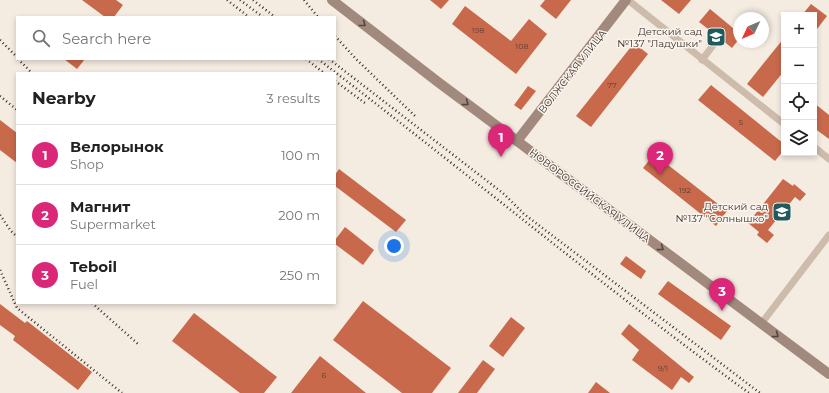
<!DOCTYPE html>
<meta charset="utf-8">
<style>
body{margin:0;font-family:Montserrat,sans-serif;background:#f2f2f2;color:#222}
.controls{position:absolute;right:12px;top:12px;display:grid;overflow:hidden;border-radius:0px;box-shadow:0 2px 6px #0003}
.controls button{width:36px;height:36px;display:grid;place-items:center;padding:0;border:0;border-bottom:1px solid #e0e0e0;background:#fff;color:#222;font:20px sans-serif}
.compass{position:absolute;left:733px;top:12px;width:36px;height:36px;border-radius:50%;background:#fff;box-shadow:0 2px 6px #0003;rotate:226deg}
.you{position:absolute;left:394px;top:246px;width:14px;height:14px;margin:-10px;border:3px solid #fff;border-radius:50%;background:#1a73e8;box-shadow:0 0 0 6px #1a73e833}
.badge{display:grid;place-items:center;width:26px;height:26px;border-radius:50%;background:#db2777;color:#fff;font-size:13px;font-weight:700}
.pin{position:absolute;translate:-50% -33px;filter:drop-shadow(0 1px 2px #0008)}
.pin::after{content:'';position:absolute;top:21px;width:14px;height:12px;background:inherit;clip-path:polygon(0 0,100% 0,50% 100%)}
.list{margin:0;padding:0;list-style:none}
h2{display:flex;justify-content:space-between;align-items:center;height:52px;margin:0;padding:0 16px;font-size:17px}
h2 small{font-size:13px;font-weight:400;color:#767676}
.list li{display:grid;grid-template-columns:26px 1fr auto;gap:12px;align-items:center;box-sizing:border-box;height:60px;padding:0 16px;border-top:1px solid #e0e0e0}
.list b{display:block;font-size:15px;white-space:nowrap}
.list p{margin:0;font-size:13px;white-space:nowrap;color:#767676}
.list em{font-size:13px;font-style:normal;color:#767676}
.icon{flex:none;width:22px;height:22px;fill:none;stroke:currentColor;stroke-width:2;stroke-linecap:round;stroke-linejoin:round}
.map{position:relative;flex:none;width:829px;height:393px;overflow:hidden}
.search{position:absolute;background:#fff;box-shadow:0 2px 6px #0003;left:16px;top:16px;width:320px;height:44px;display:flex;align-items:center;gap:10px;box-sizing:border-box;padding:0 14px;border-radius:0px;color:#767676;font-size:15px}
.panel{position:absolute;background:#fff;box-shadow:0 2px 6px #0003;left:16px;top:72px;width:320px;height:232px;border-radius:0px}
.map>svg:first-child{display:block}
</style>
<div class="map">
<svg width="829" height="393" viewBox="0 0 829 393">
<rect width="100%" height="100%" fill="#f4ebe1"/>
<g fill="#c8694b">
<polygon points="82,0 116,0 123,5 114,17 105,17"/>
<polygon points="430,0 449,0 441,9"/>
<polygon points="545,0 571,0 556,19 540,6"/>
<polygon points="661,0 691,0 679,14"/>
<polygon points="811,4 827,16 814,33 814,15 802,15"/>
<polygon points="465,6 511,41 529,19 547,34 516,74 452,24"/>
<polygon points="710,9 739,33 739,39 732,48 722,40 720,36 716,35 699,22"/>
<polygon points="784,38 784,71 763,97 747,84"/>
<polygon points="634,43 648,54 591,127 576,116"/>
<polygon points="64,59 85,59 77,69"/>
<polygon points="711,85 784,144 784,150 775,161 698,100"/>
<polygon points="528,86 536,91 521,110 514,105"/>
<polygon points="814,103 829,115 829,139 814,128"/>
<polygon points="0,120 17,133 17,163 0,150"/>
<polygon points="654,154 727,211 716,226 643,168"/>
<polygon points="339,169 406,220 396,232 335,186 335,175"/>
<polygon points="783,179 793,186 794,184 806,194 800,201 795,197 768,230 774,235 767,243 757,235 759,232 748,223"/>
<polygon points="345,227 374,250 363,265 335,244 335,240"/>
<polygon points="626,256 646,271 641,279 620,264"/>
<polygon points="668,281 731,326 721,340 658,294"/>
<polygon points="363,301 451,368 432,393 402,393 333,340"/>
<polygon points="0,304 25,323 27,321 92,372 78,390 13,340 15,336 0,325"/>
<polygon points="194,313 277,377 264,393 240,393 172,341"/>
<polygon points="511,317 525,328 503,357 489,346"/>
<polygon points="629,324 694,377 689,383 681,377 672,390 632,360 639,350 621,334"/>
<polygon points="320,356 366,393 291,393"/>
<polygon points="483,360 495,369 477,393 458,393"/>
<polygon points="596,382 610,393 588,393"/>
</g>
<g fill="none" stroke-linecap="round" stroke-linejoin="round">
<g stroke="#cdbbac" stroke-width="7">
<polyline points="628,0 784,124"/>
<polyline points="702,60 717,40"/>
<polyline points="814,147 829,159"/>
<polyline points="761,324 829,235"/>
</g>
<g stroke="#a18a7d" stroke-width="10">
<polyline points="332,0 438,82 829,374"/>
<polyline points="517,141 626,0"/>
</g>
<g stroke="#3b302b" stroke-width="2.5" stroke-dasharray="1 3" stroke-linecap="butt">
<polyline points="227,0 249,17"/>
<polyline points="240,0 263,17"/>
<polyline points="253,0 275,17"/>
<polyline points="304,0 318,17"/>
<polyline points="335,36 356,59 415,116"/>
<polyline points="0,40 17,57"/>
<polyline points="18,59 32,73"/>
<polyline points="306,59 324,73"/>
<path d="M318,59C462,169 602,286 749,393"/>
<polyline points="329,59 504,194 524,214 760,393"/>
<polyline points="335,81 365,103"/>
<polyline points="0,96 17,110"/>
<polyline points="0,215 11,231 17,237"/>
<polyline points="0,270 17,308 122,393"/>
<polyline points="92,303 138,344"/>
</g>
</g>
<defs><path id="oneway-chevron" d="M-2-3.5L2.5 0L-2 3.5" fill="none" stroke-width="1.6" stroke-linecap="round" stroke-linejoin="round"/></defs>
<g stroke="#544640">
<use href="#oneway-chevron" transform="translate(363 24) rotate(38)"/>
<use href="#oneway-chevron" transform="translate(466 103) rotate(37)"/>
<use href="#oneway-chevron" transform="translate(661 248) rotate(37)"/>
<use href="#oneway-chevron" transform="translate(776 335) rotate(36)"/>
</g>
<defs>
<g id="school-square" transform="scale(1)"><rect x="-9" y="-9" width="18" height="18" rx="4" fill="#1f5a5e" stroke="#fbf5ee"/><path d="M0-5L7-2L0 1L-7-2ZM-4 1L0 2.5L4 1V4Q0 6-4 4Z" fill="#fff"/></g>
</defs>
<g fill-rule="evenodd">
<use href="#school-square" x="716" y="37"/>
<use href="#school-square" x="782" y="212"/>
</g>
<g text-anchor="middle" stroke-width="3" stroke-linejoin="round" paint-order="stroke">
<g font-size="8" fill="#5e3e33">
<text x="478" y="33">198</text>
<text x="522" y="49">108</text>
<text x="612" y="88">77</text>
<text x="741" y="125">5</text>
<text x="685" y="193">192</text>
<text x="663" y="371">9/1</text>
<text x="324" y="378">6</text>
</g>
<g font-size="10" fill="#3b302b" stroke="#fbf5ee" text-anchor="end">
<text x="702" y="35">Детский сад<tspan x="702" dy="12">№137 "Ладушки"</tspan></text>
<text x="768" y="210">Детский сад<tspan x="768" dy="12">№137 "Солнышко"</tspan></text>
</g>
<g font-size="10" fill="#3b302b" stroke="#fbf5ee">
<text transform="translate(572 71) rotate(-52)" y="4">ВОЛЖСКАЯ УЛИЦА</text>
<text transform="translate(590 195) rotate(37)" y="4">НОВОРОССИЙСКАЯ УЛИЦА</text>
</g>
</g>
</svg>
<div class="controls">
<button>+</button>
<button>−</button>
<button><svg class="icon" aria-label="locate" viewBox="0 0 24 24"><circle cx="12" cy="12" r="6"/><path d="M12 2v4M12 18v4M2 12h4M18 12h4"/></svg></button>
<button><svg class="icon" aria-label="layers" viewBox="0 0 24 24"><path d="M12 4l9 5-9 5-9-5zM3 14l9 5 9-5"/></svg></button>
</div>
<svg class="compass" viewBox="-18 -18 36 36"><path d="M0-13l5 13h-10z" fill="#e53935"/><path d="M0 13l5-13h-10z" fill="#767676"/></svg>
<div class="you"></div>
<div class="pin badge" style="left:501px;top:157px">1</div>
<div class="pin badge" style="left:660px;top:175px">2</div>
<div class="pin badge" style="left:722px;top:311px">3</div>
<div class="search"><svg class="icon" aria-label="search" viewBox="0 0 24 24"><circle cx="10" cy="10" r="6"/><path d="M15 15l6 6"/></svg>Search here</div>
<section class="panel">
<h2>Nearby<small>3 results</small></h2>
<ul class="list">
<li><span class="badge">1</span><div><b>Велорынок</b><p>Shop</p></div><em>100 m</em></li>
<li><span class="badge">2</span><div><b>Магнит</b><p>Supermarket</p></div><em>200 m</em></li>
<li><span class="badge">3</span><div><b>Teboil</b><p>Fuel</p></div><em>250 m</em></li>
</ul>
</section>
</div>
